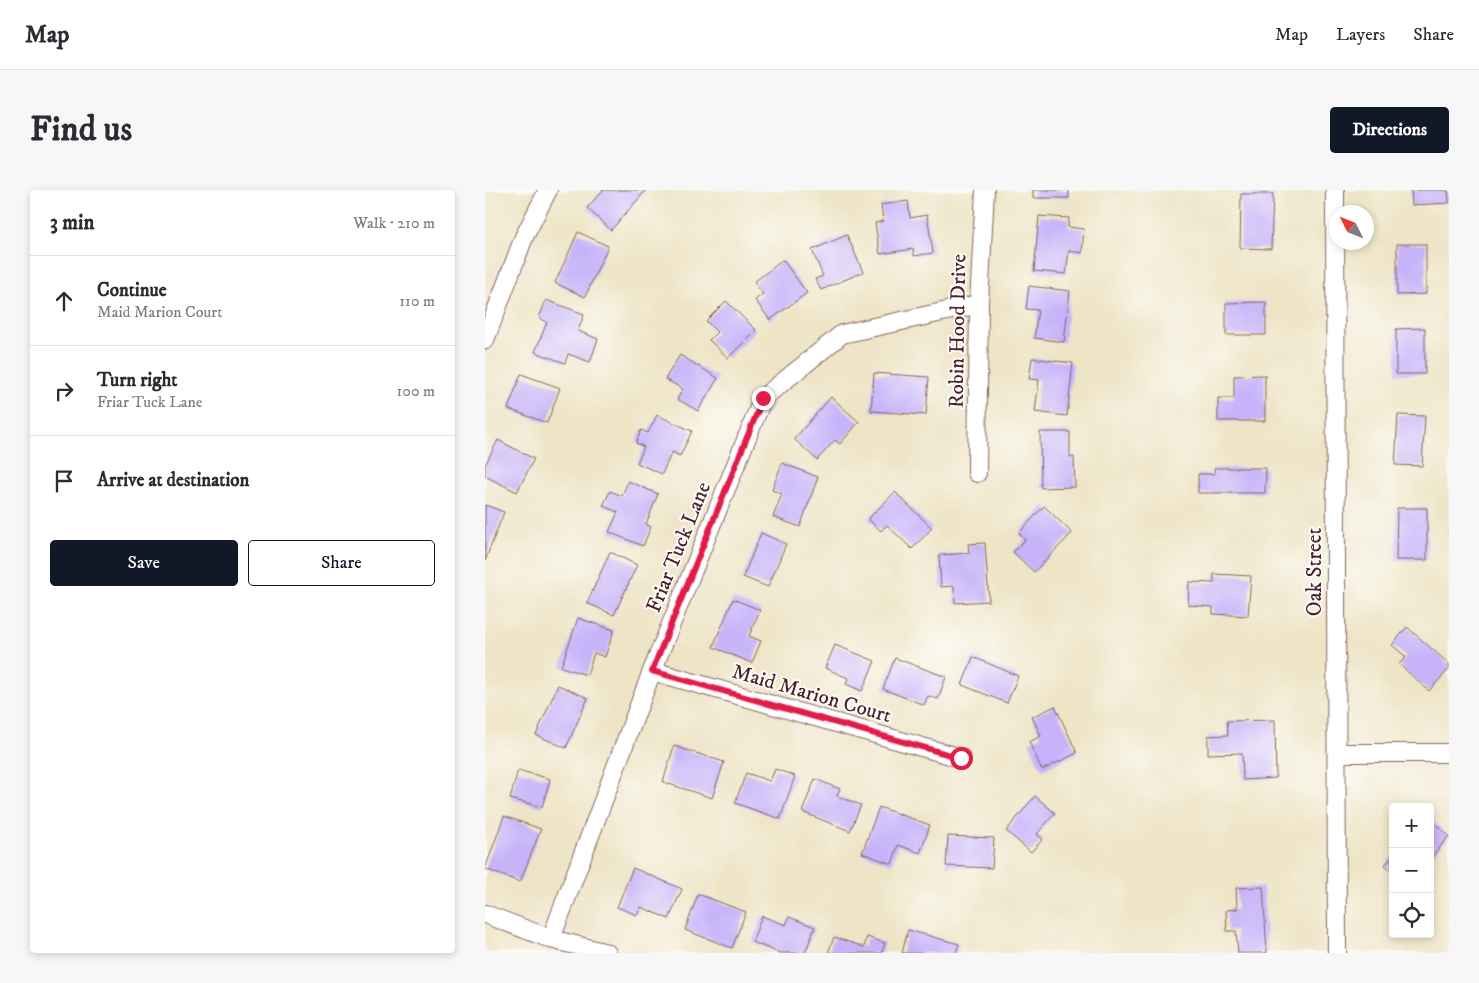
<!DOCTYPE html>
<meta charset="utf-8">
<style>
body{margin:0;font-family:"IM FELL DW Pica",serif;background:#f7f7f7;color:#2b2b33}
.controls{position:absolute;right:15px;bottom:15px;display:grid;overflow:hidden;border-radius:5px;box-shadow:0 2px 8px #0003}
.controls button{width:45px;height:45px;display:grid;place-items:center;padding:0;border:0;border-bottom:1px solid #e1e1e2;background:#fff;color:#2b2b33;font:25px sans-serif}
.compass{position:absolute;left:844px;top:15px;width:45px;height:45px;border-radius:50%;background:#fff;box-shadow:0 2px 8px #0003;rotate:313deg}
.stop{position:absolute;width:15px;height:15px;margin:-11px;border:4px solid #e11d48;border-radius:50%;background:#fff}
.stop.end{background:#e11d48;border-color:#fff;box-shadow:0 1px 5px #0008}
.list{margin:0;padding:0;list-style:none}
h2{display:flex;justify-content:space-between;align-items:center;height:65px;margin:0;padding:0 20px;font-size:21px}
h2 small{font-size:16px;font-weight:400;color:#7c7c81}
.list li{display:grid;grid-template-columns:32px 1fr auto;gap:15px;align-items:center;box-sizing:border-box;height:90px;padding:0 20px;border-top:1px solid #e1e1e2}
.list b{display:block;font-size:19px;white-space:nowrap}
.list p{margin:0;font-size:16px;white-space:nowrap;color:#7c7c81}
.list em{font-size:16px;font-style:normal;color:#7c7c81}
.actions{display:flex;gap:10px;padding:15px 20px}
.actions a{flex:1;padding:11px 0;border:1px solid #111827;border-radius:5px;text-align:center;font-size:18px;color:#111827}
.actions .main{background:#111827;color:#fff}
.icon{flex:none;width:28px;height:28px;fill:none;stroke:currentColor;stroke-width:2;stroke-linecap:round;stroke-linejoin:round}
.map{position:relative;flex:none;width:964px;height:763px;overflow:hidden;border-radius:5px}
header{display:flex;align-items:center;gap:30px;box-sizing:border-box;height:70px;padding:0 25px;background:#fff;border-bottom:1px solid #e1e1e2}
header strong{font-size:24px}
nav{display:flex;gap:28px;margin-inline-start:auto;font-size:18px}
.intro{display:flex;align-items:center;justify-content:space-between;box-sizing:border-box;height:120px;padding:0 30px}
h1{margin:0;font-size:35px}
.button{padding:12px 22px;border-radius:5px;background:#111827;color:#fff;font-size:18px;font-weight:700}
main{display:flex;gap:30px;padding:0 30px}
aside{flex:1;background:#fff;border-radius:5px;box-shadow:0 2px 8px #0003}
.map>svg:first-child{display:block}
</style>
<header>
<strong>Map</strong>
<nav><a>Map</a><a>Layers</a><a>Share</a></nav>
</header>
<div class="intro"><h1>Find us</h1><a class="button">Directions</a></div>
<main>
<aside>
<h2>3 min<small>Walk · 210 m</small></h2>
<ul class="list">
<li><svg class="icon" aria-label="ahead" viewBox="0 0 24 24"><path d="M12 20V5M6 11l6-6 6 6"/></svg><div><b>Continue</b><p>Maid Marion Court</p></div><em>110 m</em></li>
<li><svg class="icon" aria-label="right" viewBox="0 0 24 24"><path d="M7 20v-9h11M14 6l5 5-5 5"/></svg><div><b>Turn right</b><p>Friar Tuck Lane</p></div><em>100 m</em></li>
<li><svg class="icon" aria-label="arrive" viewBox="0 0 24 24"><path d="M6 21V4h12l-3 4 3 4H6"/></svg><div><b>Arrive at destination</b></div></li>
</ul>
<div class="actions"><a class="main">Save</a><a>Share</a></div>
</aside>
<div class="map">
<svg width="964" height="763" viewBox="0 0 964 763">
<rect width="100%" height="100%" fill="#fdfcf7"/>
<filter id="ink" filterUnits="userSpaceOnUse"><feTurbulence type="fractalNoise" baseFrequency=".02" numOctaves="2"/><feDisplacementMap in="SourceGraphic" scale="10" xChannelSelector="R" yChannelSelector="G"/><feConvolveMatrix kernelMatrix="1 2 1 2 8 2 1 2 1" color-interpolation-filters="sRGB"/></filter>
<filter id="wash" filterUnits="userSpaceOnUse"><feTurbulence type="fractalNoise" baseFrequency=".0096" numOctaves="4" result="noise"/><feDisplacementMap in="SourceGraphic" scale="20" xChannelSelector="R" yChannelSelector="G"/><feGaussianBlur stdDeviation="1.12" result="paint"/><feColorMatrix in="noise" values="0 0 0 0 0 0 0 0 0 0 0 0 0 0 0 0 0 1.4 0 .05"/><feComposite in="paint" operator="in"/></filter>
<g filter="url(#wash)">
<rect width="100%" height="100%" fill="#eee4c6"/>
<g id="blocks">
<g fill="#c6b3f9">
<polygon points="118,0 161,0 126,40 102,18"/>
<rect x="548" y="0" width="36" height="8"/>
<polygon points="926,0 963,0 964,13 927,15"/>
<polygon points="756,4 788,4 786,59 755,58"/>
<polygon points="423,11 425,28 442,25 448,63 429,66 428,59 395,64 390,33 398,31 396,15"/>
<polygon points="554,26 584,28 583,37 599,39 597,63 584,61 581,84 549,81"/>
<polygon points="93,42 123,56 100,107 70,93"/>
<polygon points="362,45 378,82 336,100 330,89 338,86 327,60"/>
<polygon points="912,54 941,54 941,104 912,105"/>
<polygon points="298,70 322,103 285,130 270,110 278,104 269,92"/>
<polygon points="544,96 585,101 579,152 549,148 553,120 541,119"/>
<polygon points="61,110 99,124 93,141 113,149 105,172 83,164 80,173 50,162 62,132 54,128"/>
<polygon points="241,111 271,140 243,168 224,150 232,142 221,131"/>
<polygon points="781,112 781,145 741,145 741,113"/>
<polygon points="940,138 940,184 911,184 911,139"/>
<polygon points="195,165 233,188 213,221 192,209 198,199 180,189"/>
<polygon points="547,168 588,173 582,226 550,222 554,190 544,189"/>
<polygon points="389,183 444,187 441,225 386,221"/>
<polygon points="36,184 75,198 62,233 23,219"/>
<polygon points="780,185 780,231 733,231 733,208 749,208 749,186"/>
<polygon points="346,207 374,232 355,254 350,250 332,270 309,249"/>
<polygon points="172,225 207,241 195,266 187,262 177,284 152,273 159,257 151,253 156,240 163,243"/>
<polygon points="913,225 940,226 937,276 910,275"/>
<polygon points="555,242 585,242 585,267 589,267 590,297 556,298"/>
<polygon points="13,250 49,269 32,302 0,286 0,275"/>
<polygon points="297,273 333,287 315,337 288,327 297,304 287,300"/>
<polygon points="729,278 781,278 780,303 713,303 713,284 730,284"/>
<polygon points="143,291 173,304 161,334 166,337 158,356 124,342 133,322 118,316 125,301 137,306"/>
<polygon points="410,302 447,338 427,359 402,335 396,341 383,329"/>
<polygon points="0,315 19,322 0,371"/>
<polygon points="559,316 587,343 549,382 528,362 540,350 534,343"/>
<polygon points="912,318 942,318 942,370 911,370"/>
<polygon points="276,343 301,354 283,397 258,387"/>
<polygon points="500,353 504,411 470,413 469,396 456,397 454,365 484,363 483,354"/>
<polygon points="125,362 152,375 129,425 102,413"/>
<polygon points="729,384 766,386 763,426 728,424 728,417 703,415 704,392 729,393"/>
<polygon points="248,409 275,420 264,446 276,451 267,473 228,457"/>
<polygon points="93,428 129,440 120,467 109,463 102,485 76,477"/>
<polygon points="922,437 964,474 964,479 944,501 914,474 921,467 907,455"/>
<polygon points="350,455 390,471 377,501 361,494 363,488 340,478"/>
<polygon points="488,467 533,486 522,513 477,495"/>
<polygon points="410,468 461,487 453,509 443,506 439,515 398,499"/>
<polygon points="73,495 103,508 81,558 51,545"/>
<polygon points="570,516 592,563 557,580 544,552 556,546 547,527"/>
<polygon points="790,530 791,588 758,590 757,563 723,564 723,546 743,545 742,531"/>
<polygon points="189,556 239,572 227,608 178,592"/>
<polygon points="290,579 310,586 295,629 250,613 261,583 285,591"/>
<polygon points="33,580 65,589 57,617 25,609"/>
<polygon points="330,589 355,599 352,606 376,615 365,641 317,622"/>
<polygon points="550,606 570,623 552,644 558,649 546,662 521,641"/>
<polygon points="394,617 445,635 435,663 413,655 407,674 377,663"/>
<polygon points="19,626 56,639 35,692 0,679"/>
<polygon points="945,629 964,646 945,669"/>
<polygon points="463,646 509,648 507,678 461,676"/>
<polygon points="908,666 908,682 900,675"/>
<polygon points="148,678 197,699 184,729 156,717 152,725 132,717"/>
<polygon points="778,697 782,763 753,763 751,741 742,741 741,720 752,719 751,698"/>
<polygon points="213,704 261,722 247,758 200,740"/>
<polygon points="277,726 301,735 304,727 330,737 320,763 295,763 267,752"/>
<polygon points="423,740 474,754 471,763 417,763"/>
<polygon points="349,747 379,757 382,747 400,753 397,763 343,763"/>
</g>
</g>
</g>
<g filter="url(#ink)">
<use href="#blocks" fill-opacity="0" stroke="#836461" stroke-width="1"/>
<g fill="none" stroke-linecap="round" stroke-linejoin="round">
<g stroke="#836461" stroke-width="20">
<g id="street">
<polyline points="850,0 852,763"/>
<polyline points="0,150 39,47 63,0"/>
<polyline points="492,283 494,114 500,0"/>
<polyline points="167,481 476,568"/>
<polyline points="852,563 964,563"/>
<polyline points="0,724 66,749 122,763"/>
<polyline points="66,749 167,481 278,208 357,144 494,114"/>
</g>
</g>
<use href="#street" stroke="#fff" stroke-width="18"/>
</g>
</g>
<g fill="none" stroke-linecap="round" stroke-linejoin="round" filter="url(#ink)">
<polyline stroke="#e11d48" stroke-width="6" points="278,208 167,481 476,568"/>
</g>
<g text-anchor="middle" stroke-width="4" stroke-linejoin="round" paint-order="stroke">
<g font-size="21" fill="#4a1f2b" stroke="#fdfcf7">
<text transform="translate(472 141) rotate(-89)" y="7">Robin Hood Drive</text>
<text transform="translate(193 357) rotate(-68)" y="7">Friar Tuck Lane</text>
<text transform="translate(829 382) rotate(-90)" y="7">Oak Street</text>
<text transform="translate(327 503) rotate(16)" y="7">Maid Marion Court</text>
</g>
</g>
</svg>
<div class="controls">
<button>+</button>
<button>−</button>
<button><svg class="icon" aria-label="locate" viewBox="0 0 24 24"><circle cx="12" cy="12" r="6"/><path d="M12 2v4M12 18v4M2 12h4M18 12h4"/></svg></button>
</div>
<svg class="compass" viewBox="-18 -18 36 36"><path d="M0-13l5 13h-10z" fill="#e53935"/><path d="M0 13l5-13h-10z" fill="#7c7c81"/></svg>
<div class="stop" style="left:476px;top:568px"></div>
<div class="stop end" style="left:278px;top:208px"></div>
</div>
</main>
